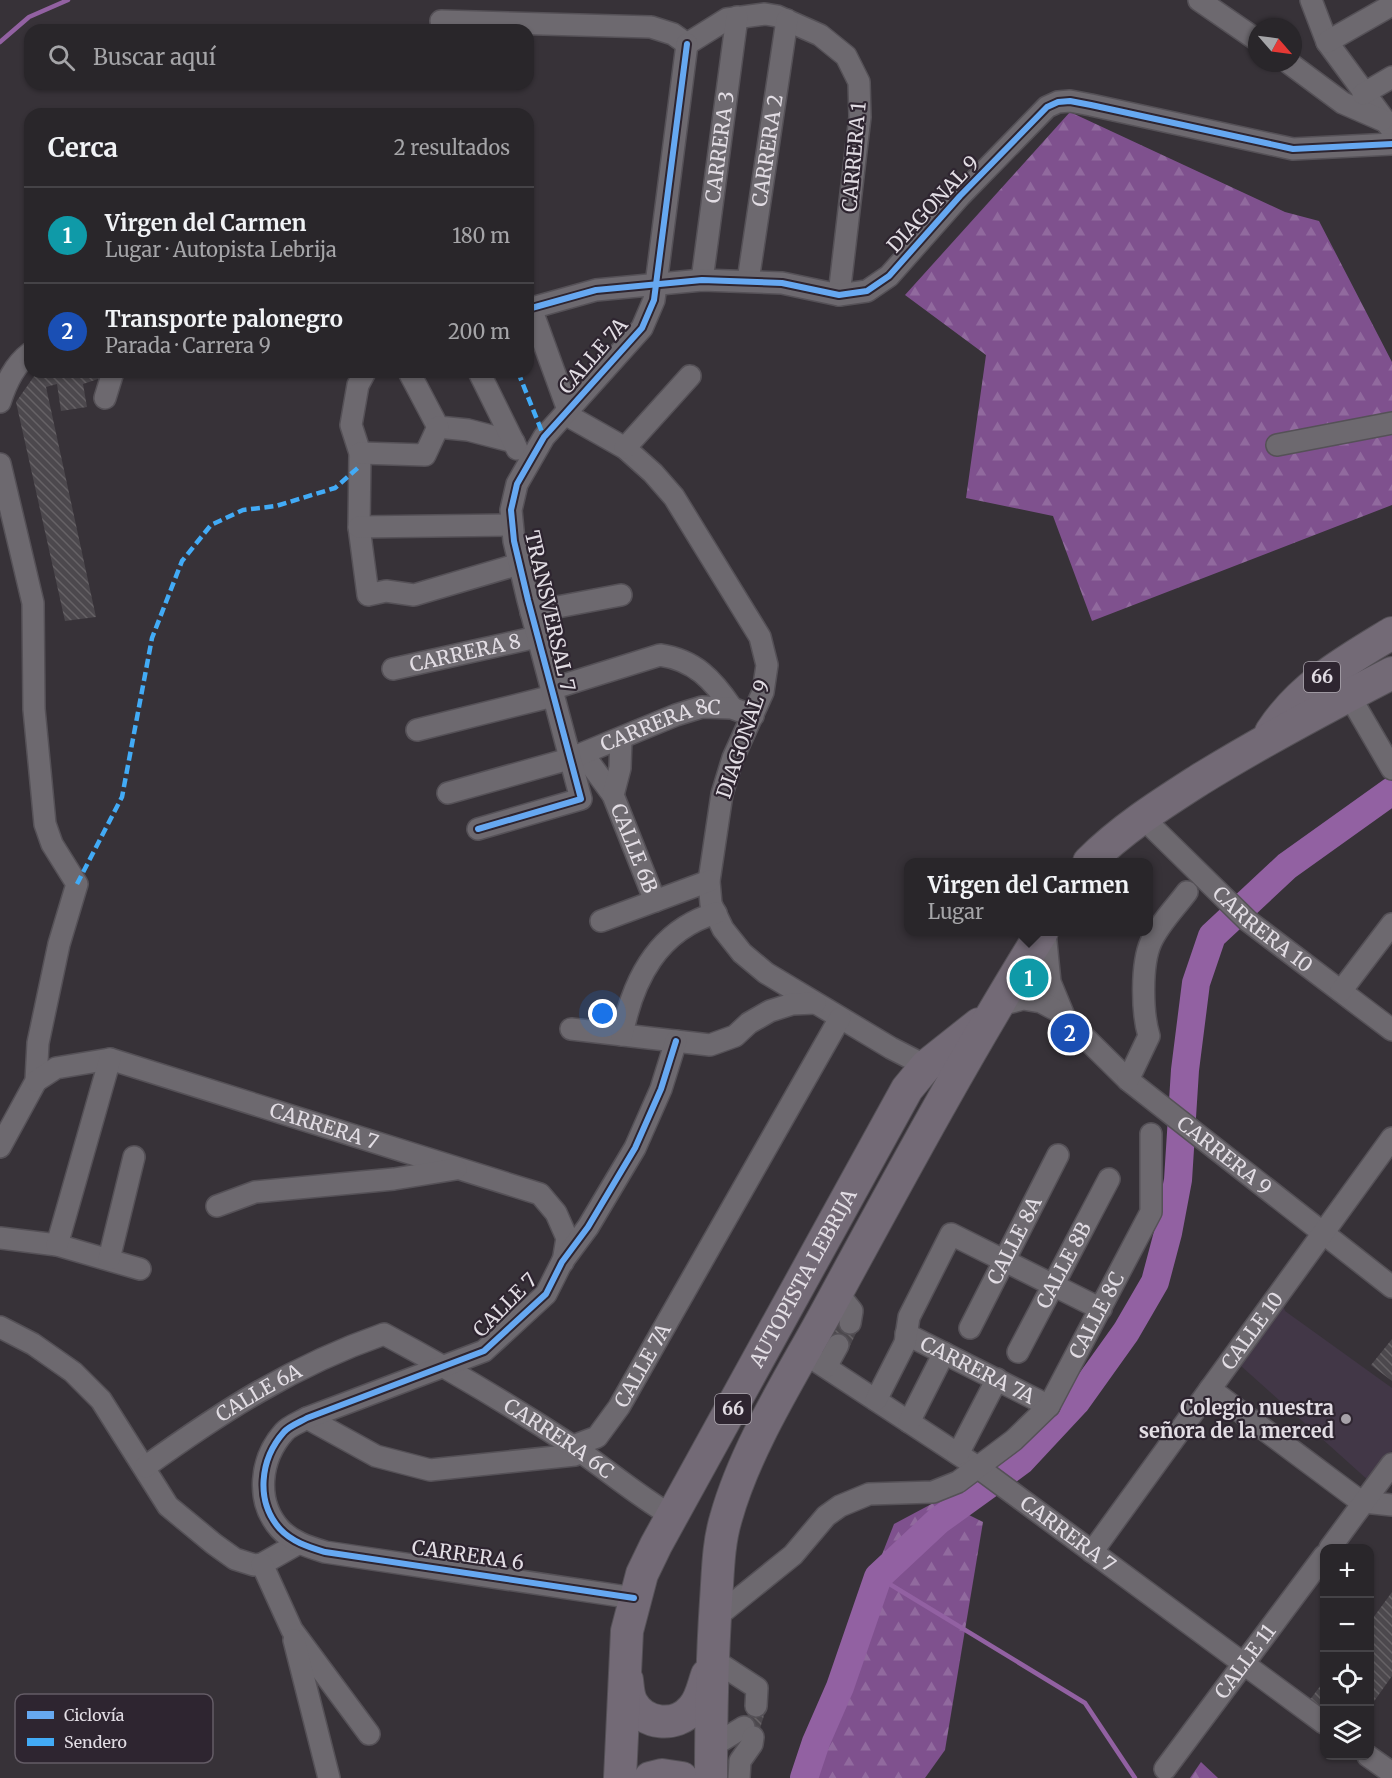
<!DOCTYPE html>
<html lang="es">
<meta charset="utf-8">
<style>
body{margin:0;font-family:Merriweather,serif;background:#353236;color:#f1f3f6}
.controls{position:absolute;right:18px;bottom:18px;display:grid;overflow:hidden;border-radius:12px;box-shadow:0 2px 4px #0004}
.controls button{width:54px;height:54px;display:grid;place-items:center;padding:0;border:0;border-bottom:2px solid #454347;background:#29262a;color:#f1f3f6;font:30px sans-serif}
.compass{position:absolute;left:1248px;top:18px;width:54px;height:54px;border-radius:50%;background:#29262a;box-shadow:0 2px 4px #0004;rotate:118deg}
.you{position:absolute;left:603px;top:1014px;width:21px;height:21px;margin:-15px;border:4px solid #fff;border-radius:50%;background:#1a73e8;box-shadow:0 0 0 9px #1a73e833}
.badge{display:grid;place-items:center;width:39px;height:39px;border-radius:50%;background:#8bbbb9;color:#fff;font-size:20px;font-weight:700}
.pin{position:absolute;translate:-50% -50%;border:3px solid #fff;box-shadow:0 2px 6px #0006}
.popup{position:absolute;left:904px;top:858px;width:249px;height:78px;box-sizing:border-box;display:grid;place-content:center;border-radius:12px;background:#29262a;filter:drop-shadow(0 2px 4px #0005);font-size:20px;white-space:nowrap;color:#a5a5a8}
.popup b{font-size:22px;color:#f1f3f6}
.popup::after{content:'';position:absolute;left:50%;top:100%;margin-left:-12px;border:12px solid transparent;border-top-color:#29262a}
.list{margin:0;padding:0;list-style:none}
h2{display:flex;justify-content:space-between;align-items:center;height:78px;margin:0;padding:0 24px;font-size:26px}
h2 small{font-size:20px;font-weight:400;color:#a5a5a8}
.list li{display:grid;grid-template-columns:39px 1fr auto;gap:18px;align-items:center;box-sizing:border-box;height:96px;padding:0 24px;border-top:2px solid #454347}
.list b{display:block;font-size:22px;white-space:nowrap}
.list p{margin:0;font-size:20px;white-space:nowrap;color:#a5a5a8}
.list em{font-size:20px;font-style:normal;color:#a5a5a8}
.icon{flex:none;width:33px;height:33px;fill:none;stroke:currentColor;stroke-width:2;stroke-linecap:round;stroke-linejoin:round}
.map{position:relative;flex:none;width:1392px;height:1778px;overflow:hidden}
.search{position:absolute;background:#29262a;box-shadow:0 2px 4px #0004;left:24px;top:24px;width:510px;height:66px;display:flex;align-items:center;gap:15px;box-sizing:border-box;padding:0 21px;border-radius:18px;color:#a5a5a8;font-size:22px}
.panel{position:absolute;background:#29262a;box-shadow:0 2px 4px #0004;left:24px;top:108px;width:510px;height:270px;border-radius:18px}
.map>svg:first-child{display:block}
</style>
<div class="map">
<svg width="1392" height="1778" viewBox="0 0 1392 1778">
<defs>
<pattern id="forest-firs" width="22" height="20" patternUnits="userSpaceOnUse" patternTransform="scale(1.5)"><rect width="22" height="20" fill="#7f518e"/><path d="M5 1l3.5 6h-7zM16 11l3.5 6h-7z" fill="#916a9e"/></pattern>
<pattern id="building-back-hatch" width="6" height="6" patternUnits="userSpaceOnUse" patternTransform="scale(1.5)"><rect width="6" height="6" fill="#4c484d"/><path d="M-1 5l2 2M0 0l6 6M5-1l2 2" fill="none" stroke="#666266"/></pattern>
</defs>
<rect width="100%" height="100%" fill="#373238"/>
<polygon fill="#423747" points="1282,1302 1285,1311 1392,1388 1392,1451 1369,1481 1241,1366"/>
<g fill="url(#forest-firs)">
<polygon points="1070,112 1285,212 1319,221 1392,362 1392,505 1092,621 1053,516 966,498 986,355 905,295"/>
<polygon points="939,1500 983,1522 945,1750 925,1778 794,1778 894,1524"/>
<polygon points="1201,1762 1218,1778 1190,1778"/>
</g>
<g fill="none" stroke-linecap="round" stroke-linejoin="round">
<g stroke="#9261a2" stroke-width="4.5">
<polyline points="0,42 29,17 68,0"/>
<polyline points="878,1577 1085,1703 1135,1778"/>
</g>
<polyline stroke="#9261a2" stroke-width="28" points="804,1778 816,1742 840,1687 878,1577 938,1521 1021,1461 1076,1402 1126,1332 1155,1282 1168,1233 1178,1180 1185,1070 1196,983 1212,936 1287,866 1392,791"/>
</g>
<g fill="url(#building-back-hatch)">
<polygon points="37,372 103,372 104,377 83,384 87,407 61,411 57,384 46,387 96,617 65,621 16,402"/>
<polygon points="841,1318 859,1327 848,1350 830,1341"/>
<polygon points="1392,1339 1392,1381 1371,1365"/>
<polygon points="1392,1592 1392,1676 1370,1707 1370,1622"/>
<polygon points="1324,1681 1324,1713 1309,1701"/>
<polygon points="751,1704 766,1709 757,1738 742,1734"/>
</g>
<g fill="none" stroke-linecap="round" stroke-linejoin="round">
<g stroke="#555157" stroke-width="24">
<g id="minor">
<polyline points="1199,0 1257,40"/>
<polyline points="1311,0 1327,42 1392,130"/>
<polyline points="441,21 651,27 673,34 687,44"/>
<polyline points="1327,42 1392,5"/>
<polyline points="687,44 727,19 765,14 777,16 820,35 846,56 859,82 860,117 839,295"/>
<polyline points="1289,63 1343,103 1382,120"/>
<polyline points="1363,94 1392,77"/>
<path id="s1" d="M702,280L737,17"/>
<path id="s2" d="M748,281L787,20"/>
<polyline points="531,308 568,410"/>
<polyline points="528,309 596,290 702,280 782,283 839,295 867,291 889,276 960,196 1047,107 1058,102 1070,101 1091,105 1293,149 1392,144"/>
<polyline points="365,372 358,385 351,425 360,453 359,527 368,595 386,591 414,595 519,564"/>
<polyline points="409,372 438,427 468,430 514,442"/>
<polyline points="479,372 517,449"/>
<polyline points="105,398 113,372"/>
<path d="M0,402C6,383 14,365 30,353"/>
<polyline points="565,414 625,448 653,473 674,497 760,637 767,665 763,692 733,758 722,794 709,881 711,904 723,929 742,953 766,973 891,1048 926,1066"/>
<polyline points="1277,445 1392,423"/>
<polyline points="625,448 690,376"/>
<polyline points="360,453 425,455 438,427"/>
<polyline points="0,464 33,603 34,709 45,824 52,844 77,884 59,944 38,1043 36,1081 0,1147"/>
<polyline points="359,527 512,525"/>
<polyline points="531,612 621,595"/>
<path id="s3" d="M393,669L537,637"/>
<path d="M551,689L660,655C695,660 713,680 732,708"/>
<polyline points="1349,695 1392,769"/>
<polyline points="417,730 553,696"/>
<path id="s4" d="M583,754L613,795L655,901"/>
<path id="s5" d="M448,793L569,759L676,715L702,707L732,708L753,716"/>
<polyline points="613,795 620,768 621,739"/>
<path id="s6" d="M1142,817L1248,921L1392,1030"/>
<polyline points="478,829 581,799 528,600 514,541 511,510 517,484 544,437 642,328 654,300 687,44"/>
<polyline points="601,921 709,881"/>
<polyline points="1045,932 1050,982 1064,1016"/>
<polyline points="1341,991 1392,924"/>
<path id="s7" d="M996,1006L1023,999L1041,1002L1058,1011L1128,1080L1392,1287"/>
<polyline points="571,1029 710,1045 735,1036 749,1023 770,1011 792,1004 815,1003"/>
<path d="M622,1035C633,979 658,930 716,913"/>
<path d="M1128,1080L1149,1036C1142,1013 1141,964 1151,942C1159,924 1175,908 1187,892"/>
<path id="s8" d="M36,1081L56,1068L110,1059L540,1194L556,1213L567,1238L563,1262"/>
<polyline points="217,1206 255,1192 394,1179 456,1169"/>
<polyline points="0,1238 57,1245 140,1269"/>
<polyline points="57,1245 110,1059"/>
<polyline points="109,1259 134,1157"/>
<polyline points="837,1292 852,1311 850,1323"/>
<polyline points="0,1327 33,1344 73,1372 101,1400 168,1506 214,1544 235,1559 254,1565 262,1564 299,1543"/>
<path id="s9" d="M970,1328L1058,1155"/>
<path id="s10" d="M906,1334L1049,1406"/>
<path id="s11" d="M1018,1352L1109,1179"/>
<path id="s12" d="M804,1353L976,1466L1324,1723"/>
<polyline points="826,1367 838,1345"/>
<polyline points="1210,1389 1356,1498 1364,1502 1392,1505"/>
<polyline points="876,1400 905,1343 909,1317 951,1234 1101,1309"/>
<path id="s13" d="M307,1418L376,1456L430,1470L575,1455L573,1446L597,1437L619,1407L840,1018"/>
<polyline points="909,1422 944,1353"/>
<polyline points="958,1454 997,1379"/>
<path id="s14" d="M145,1467C223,1411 292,1366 384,1334C448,1368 510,1405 571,1445C605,1468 636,1495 672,1516"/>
<polyline points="1330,1548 1392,1464"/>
<path id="s15" d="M1092,1552L1392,1138"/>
<polyline points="262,1564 292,1630 369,1734"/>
<path d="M634,1598L325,1552C309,1547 292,1542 280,1529C255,1501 260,1459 284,1432C289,1426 300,1422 307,1418L484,1351L546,1294L562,1262L588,1227L635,1148L661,1089L676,1041"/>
<path id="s16" d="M715,1618L793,1555L826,1516L840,1506L869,1494L933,1492L958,1482L1014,1440L1049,1406L1151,1212V1134"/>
<polyline points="294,1640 329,1778"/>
<polyline points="714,1660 757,1688 756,1706"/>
<polyline points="711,1747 744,1727"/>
<polyline points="1368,1756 1392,1773"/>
<path id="s17" d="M1165,1769L1324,1556"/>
<polyline points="739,1778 740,1761 752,1744 753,1737"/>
</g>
</g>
<g stroke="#555157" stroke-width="34">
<g id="highway">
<path d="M1271,732C1301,686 1346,661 1392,633"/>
<path d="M1089,862C1122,829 1160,805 1199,780C1262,741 1326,707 1392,673"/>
<path d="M627,1680C628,1688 628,1696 632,1703C644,1725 676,1728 692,1709C701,1700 703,1686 707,1675"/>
<path id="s18" d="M620,1778L627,1631L642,1574L656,1545L907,1089L926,1066L979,1024"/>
<polyline points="650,1778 662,1775 682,1778"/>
<path d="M711,1778C711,1719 712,1660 716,1601C718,1573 718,1544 726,1518C746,1446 793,1374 828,1309C897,1182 966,1054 1042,932"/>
</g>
</g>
<use href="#minor" stroke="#6d696f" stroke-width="21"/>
<use href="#highway" stroke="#736a76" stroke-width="32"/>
<g stroke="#42abf6" stroke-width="4.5" stroke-dasharray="9 4.5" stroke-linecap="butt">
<polyline points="518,372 544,437"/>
<polyline points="77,884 122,797 152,638 182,561 211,525 243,510 276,506 335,488 360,466"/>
</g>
<g stroke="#2e2530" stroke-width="10">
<g id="cycleway">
<polyline points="528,309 596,290 702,280 782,283 839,295 867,291 889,276 960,196 1047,107 1058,102 1070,101 1091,105 1293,149 1392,144"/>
<polyline points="478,829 581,799 528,600 514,541 511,510 517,484 544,437 642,328 654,300 687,44"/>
<path d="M634,1598L325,1552C309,1547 292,1542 280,1529C255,1501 260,1459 284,1432C289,1426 300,1422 307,1418L484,1351L546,1294L562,1262L588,1227L635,1148L661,1089L676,1041"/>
</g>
</g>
<use href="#cycleway" stroke="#66a8f1" stroke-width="6"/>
</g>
<circle fill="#a6a1a8" stroke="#2e2530" stroke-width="2" cx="1346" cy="1419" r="6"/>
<g text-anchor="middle" stroke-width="4.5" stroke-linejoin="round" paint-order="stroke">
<g fill="#2e2530" stroke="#aca6ae" stroke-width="1.5">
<rect x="1304" y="662" width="36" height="30" rx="4.5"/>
<rect x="715" y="1394" width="36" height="30" rx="4.5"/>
</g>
<g font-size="18" font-weight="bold" fill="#e2dde4">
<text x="1322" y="683">66</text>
<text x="733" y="1415">66</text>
</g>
<g font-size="20" fill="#e2dde4" stroke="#2e2530">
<text dy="7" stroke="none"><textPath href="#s1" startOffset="134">CARRERA 3</textPath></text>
<text dy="7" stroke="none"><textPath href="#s2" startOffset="132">CARRERA 2</textPath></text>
<text transform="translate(854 157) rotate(-85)" y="7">CARRERA 1</text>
<text transform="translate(933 204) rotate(-47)" y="7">DIAGONAL 9</text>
<text transform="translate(593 356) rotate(-49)" y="7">CALLE 7A</text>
<text transform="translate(550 611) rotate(77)" y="7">TRANSVERSAL 7</text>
<text dy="7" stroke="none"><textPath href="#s3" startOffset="74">CARRERA 8</textPath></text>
<text dy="7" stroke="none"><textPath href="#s5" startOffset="224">CARRERA 8C</textPath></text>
<text transform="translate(743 739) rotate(-71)" y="7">DIAGONAL 9</text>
<text dy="7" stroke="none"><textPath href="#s4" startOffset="108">CALLE 6B</textPath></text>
<text dy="7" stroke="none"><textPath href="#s6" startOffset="165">CARRERA 10</textPath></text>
<text dy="7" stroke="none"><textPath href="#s8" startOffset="303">CARRERA 7</textPath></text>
<text dy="7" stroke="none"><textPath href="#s7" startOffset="286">CARRERA 9</textPath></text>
<text dy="7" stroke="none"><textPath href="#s9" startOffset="98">CALLE 8A</textPath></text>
<text dy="7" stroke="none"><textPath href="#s11" startOffset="98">CALLE 8B</textPath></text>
<text dy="7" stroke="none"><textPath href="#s18" startOffset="543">AUTOPISTA LEBRIJA</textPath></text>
<text transform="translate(505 1305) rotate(-45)" y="7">CALLE 7</text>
<text dy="7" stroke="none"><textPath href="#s16" startOffset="512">CALLE 8C</textPath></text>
<text dy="7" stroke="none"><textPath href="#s15" startOffset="273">CALLE 10</textPath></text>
<text dy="7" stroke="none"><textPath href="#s13" startOffset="400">CALLE 7A</textPath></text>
<text dy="7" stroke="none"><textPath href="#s10" startOffset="80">CARRERA 7A</textPath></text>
<text dy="7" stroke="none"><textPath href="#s14" startOffset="136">CALLE 6A</textPath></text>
<text dy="7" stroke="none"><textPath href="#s14" startOffset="478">CARRERA 6C</textPath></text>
<text dy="7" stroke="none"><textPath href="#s12" startOffset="320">CARRERA 7</textPath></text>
<text transform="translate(468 1555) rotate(8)" y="7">CARRERA 6</text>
<text dy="7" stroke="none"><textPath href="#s17" startOffset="134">CALLE 11</textPath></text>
</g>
<g font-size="20" font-weight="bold" fill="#e2dde4" stroke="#2e2530" text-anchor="end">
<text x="1334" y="1415">Colegio nuestra<tspan x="1334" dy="23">señora de la merced</tspan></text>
</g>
</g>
<rect x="15" y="1694" width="198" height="69" rx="9" fill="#2e2530" stroke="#645c66" stroke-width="1.5"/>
<rect x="27" y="1711" width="27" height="8" fill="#66a8f1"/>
<rect x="27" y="1738" width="27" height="8" fill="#42abf6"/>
<g font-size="16" fill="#e2dde4">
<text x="64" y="1721">Ciclovía</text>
<text x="64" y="1748">Sendero</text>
</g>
</svg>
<div class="controls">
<button>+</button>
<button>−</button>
<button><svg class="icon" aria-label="locate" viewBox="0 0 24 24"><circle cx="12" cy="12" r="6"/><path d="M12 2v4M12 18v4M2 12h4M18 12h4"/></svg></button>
<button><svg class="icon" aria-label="layers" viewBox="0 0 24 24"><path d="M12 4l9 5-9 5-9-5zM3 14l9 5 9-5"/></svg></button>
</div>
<svg class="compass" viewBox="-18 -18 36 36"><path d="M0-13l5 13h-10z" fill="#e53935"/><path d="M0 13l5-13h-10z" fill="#a5a5a8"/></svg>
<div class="you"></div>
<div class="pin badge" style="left:1029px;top:978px;background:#0f9aa8">1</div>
<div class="popup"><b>Virgen del Carmen</b>Lugar</div>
<div class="pin badge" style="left:1070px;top:1033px;background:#1a4fb4">2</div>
<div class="search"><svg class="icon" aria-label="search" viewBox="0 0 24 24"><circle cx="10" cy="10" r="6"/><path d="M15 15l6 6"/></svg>Buscar aquí</div>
<section class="panel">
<h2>Cerca<small>2 resultados</small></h2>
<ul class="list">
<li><span class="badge" style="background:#0f9aa8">1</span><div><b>Virgen del Carmen</b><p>Lugar · Autopista Lebrija</p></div><em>180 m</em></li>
<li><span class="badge" style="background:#1a4fb4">2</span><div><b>Transporte palonegro</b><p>Parada · Carrera 9</p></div><em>200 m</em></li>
</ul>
</section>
</div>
